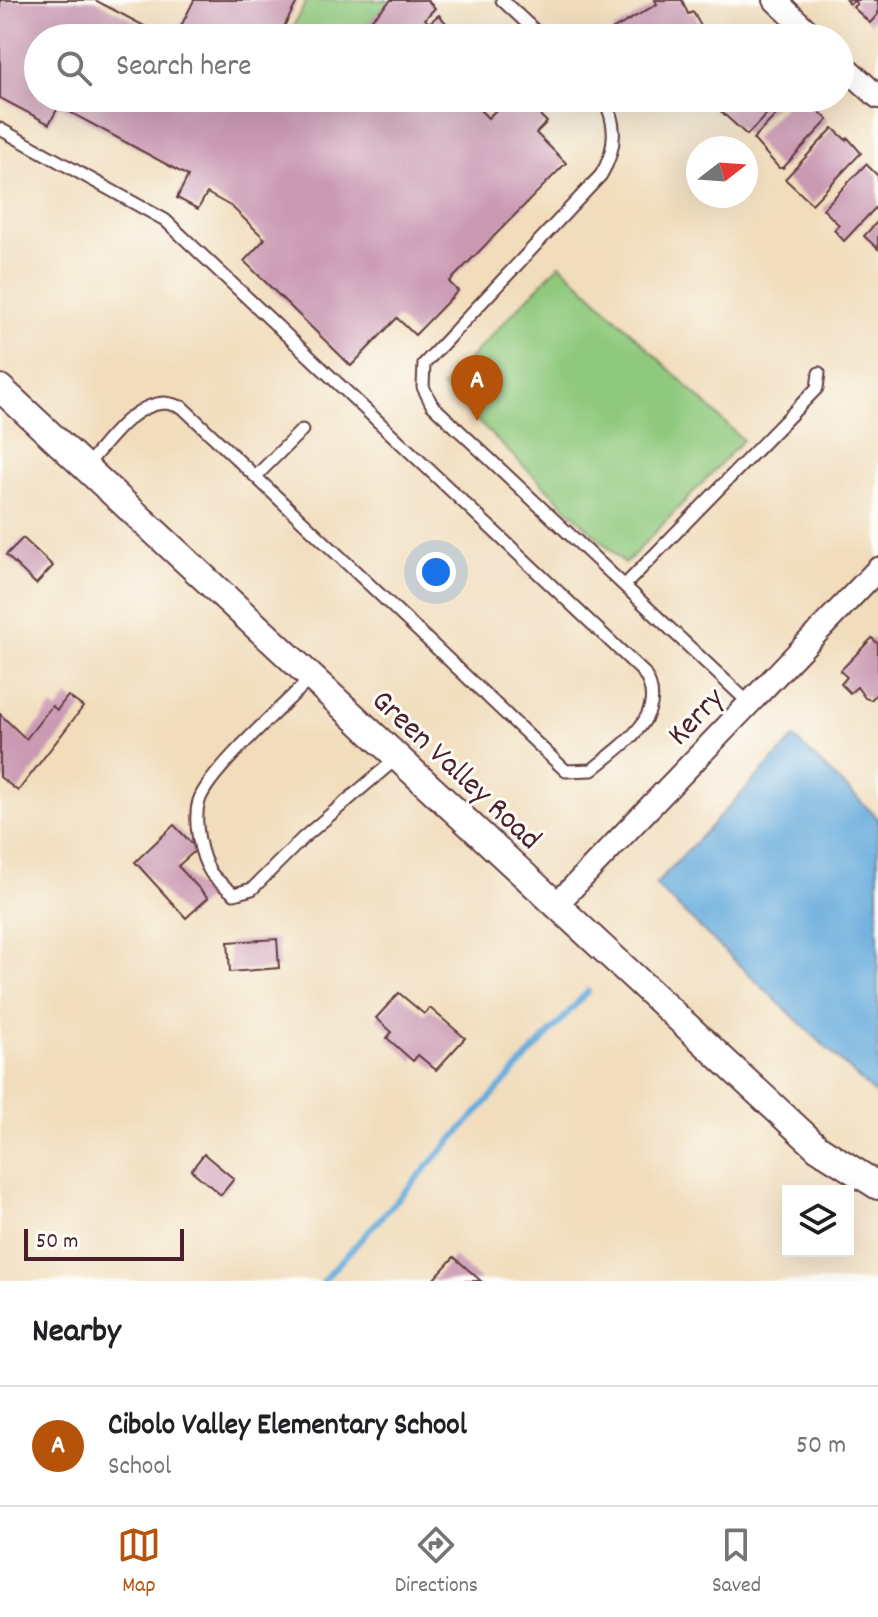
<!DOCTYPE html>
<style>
body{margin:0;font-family:Dekko,sans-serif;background:#f6f6f6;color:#202124}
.controls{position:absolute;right:24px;bottom:24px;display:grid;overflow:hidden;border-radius:0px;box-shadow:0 8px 32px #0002}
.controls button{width:72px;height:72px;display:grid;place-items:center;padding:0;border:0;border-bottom:2px solid #e0e0e0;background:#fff;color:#202124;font:40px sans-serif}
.compass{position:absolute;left:686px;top:136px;width:72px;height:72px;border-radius:50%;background:#fff;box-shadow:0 8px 32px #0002;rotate:73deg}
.scale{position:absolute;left:24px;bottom:20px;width:160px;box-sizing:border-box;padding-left:8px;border:4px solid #4a1f2b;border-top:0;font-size:22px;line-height:28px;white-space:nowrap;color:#4a1f2b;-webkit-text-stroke:6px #fdfcf7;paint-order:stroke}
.you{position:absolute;left:436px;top:572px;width:28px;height:28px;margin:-20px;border:6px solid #fff;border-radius:50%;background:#1a73e8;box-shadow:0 0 0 12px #1a73e833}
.badge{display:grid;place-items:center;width:52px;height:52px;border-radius:50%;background:#b45309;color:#fff;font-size:26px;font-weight:700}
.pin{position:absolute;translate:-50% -66px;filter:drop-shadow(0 2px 4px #0008)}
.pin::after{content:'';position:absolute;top:42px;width:28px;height:24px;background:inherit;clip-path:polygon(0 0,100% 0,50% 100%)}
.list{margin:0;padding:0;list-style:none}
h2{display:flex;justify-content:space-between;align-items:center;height:104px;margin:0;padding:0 32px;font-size:34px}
h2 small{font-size:26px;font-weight:400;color:#757577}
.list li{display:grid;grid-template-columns:52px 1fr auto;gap:24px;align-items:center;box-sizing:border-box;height:120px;padding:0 32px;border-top:2px solid #e0e0e0}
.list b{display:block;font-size:30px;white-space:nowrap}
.list p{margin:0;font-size:26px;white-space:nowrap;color:#757577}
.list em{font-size:26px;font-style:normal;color:#757577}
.icon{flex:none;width:44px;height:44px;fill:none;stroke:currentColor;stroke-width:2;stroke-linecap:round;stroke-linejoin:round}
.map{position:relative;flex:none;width:878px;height:1281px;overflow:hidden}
.search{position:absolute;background:#fff;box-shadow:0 8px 32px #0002;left:24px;right:24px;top:24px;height:88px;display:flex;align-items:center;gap:20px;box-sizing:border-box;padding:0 28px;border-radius:44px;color:#757577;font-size:30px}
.sheet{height:224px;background:#fff}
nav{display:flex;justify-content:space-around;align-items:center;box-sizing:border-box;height:112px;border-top:2px solid #e0e0e0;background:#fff;font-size:22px;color:#757577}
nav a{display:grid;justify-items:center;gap:4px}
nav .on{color:#b45309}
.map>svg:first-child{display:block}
</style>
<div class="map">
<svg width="878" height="1281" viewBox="0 0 878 1281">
<rect width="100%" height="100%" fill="#fdfcf7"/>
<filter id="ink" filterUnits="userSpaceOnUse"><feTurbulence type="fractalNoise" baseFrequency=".0125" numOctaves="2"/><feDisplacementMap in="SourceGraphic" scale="16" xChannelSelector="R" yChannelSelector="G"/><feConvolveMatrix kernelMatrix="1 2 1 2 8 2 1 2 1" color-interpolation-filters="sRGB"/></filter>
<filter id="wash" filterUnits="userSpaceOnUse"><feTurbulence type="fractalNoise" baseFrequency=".006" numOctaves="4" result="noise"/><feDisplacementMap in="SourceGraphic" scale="32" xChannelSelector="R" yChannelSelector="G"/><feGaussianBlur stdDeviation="1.8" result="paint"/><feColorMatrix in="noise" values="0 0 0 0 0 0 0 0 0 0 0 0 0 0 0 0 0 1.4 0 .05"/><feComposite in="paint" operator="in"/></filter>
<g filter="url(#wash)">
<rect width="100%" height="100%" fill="#f1ddbc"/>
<g fill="#8fc97d" stroke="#6c7454" stroke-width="2">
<polygon points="307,0 386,0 390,2 353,38 287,38"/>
<polygon points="560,264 743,440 625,564 442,387"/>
</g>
<polygon fill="#66abdc" stroke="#586584" stroke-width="2" points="794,738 878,818 878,1097 655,885"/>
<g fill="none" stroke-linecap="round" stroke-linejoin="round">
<polyline stroke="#66abdc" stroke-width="6" points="323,1281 588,991"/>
</g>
<g id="blocks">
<g fill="#ca9ab3">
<polygon points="0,0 95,0 167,38 38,38 38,98 245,98 252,102 257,98 277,98 284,106 292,98 481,98 476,106 488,118 508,98 522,98 547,122 536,133 566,163 449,282 458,291 415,335 397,318 351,366 244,261 265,239 232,207 207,193 198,209 177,198 188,176 59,106 49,124 0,98"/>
<polygon points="194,0 298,0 278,38 175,38"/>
<polygon points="391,0 427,0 435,8 425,19 429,23 439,15 459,38 353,38"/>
<polygon points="655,0 682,0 688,14 693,12 702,28 683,38 616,38 612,30 657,4"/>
<polygon points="846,0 878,0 878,14 870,23 853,7 857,4 854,1 850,4"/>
<polygon points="725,98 782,98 747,135 716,107"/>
<polygon points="792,98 809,98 805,106 808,108 812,104 828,120 783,168 779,168 753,139"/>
<polygon points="833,128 846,140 848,138 861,153 812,204 785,179"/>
<polygon points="866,164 878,176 878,205 844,241 834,230 839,225 823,209"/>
<polygon points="878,221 878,249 864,236"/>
<polygon points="23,538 53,566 36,584 6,555"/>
<polygon points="872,638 878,644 878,692 871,700 865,698 857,687 850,693 841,684 847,677 840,671"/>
<polygon points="68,696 83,707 18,791 0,777 0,714 26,739 52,706 57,710"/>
<polygon points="174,825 197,849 178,866 208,898 186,918 135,862"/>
<polygon points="277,939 279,968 230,972 228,942"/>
<polygon points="399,993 424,1014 430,1008 465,1038 436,1070 418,1055 413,1061 387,1038 392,1032 376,1018"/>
<polygon points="204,1154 234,1179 221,1195 191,1170"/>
<polygon points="454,1257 481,1281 432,1281"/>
</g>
</g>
</g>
<g filter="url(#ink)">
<use href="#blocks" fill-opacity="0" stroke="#633c41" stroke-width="2"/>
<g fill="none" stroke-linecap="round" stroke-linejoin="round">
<g stroke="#633c41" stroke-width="15">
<g id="service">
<polyline points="502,0 543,38"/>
<path d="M603,98C618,124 616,150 601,175L424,364L423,387L432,405L749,703"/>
<path d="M0,129L165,220L643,672C672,714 622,745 592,770L566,771L182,407C177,406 170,403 164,403C131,405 106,444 86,466"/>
<polyline points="256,476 302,430"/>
<polyline points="625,585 817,388 819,373"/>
<path d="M311,678C286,703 208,772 199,801C193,821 200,856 211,873C217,881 227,888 234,894L252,889L303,838L397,758"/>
</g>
</g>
<g stroke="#633c41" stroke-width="26">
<g id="minor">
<polyline points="775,0 815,38"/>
<polyline points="840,62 878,97"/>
<polyline points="555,906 878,569"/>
</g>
</g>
<g stroke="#633c41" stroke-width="30">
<polyline id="tertiary" points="0,388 818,1148 878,1186"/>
</g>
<use href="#service" stroke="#fff" stroke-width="11"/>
<use href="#minor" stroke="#fff" stroke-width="22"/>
<use href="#tertiary" stroke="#fff" stroke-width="26"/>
</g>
</g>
<g text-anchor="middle" stroke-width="6" stroke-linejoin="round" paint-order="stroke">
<g font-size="32" fill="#4a1f2b" stroke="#fdfcf7">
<text transform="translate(694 715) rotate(-46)" y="11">Kerry</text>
<text transform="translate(458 768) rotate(43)" y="11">Green Valley Road</text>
</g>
</g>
</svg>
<div class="controls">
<button><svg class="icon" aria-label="layers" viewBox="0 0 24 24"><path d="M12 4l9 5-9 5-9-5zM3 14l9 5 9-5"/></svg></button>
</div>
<svg class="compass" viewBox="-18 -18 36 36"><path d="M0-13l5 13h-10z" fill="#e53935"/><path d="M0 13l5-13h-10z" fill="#757577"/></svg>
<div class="scale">50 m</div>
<div class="you"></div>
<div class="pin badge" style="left:477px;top:421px">A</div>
<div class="search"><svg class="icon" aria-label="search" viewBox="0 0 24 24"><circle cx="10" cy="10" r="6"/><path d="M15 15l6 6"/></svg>Search here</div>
</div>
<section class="sheet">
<h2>Nearby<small></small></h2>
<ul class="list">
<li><span class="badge">A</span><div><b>Cibolo Valley Elementary School</b><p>School</p></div><em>50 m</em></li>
</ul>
</section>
<nav>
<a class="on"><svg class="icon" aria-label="map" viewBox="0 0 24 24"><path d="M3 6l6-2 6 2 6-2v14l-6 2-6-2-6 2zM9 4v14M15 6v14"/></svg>Map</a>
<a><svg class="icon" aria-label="directions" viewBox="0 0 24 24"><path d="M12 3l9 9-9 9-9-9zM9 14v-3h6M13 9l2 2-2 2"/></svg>Directions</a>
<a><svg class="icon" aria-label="saved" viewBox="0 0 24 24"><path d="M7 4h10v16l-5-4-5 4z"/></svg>Saved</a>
</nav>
